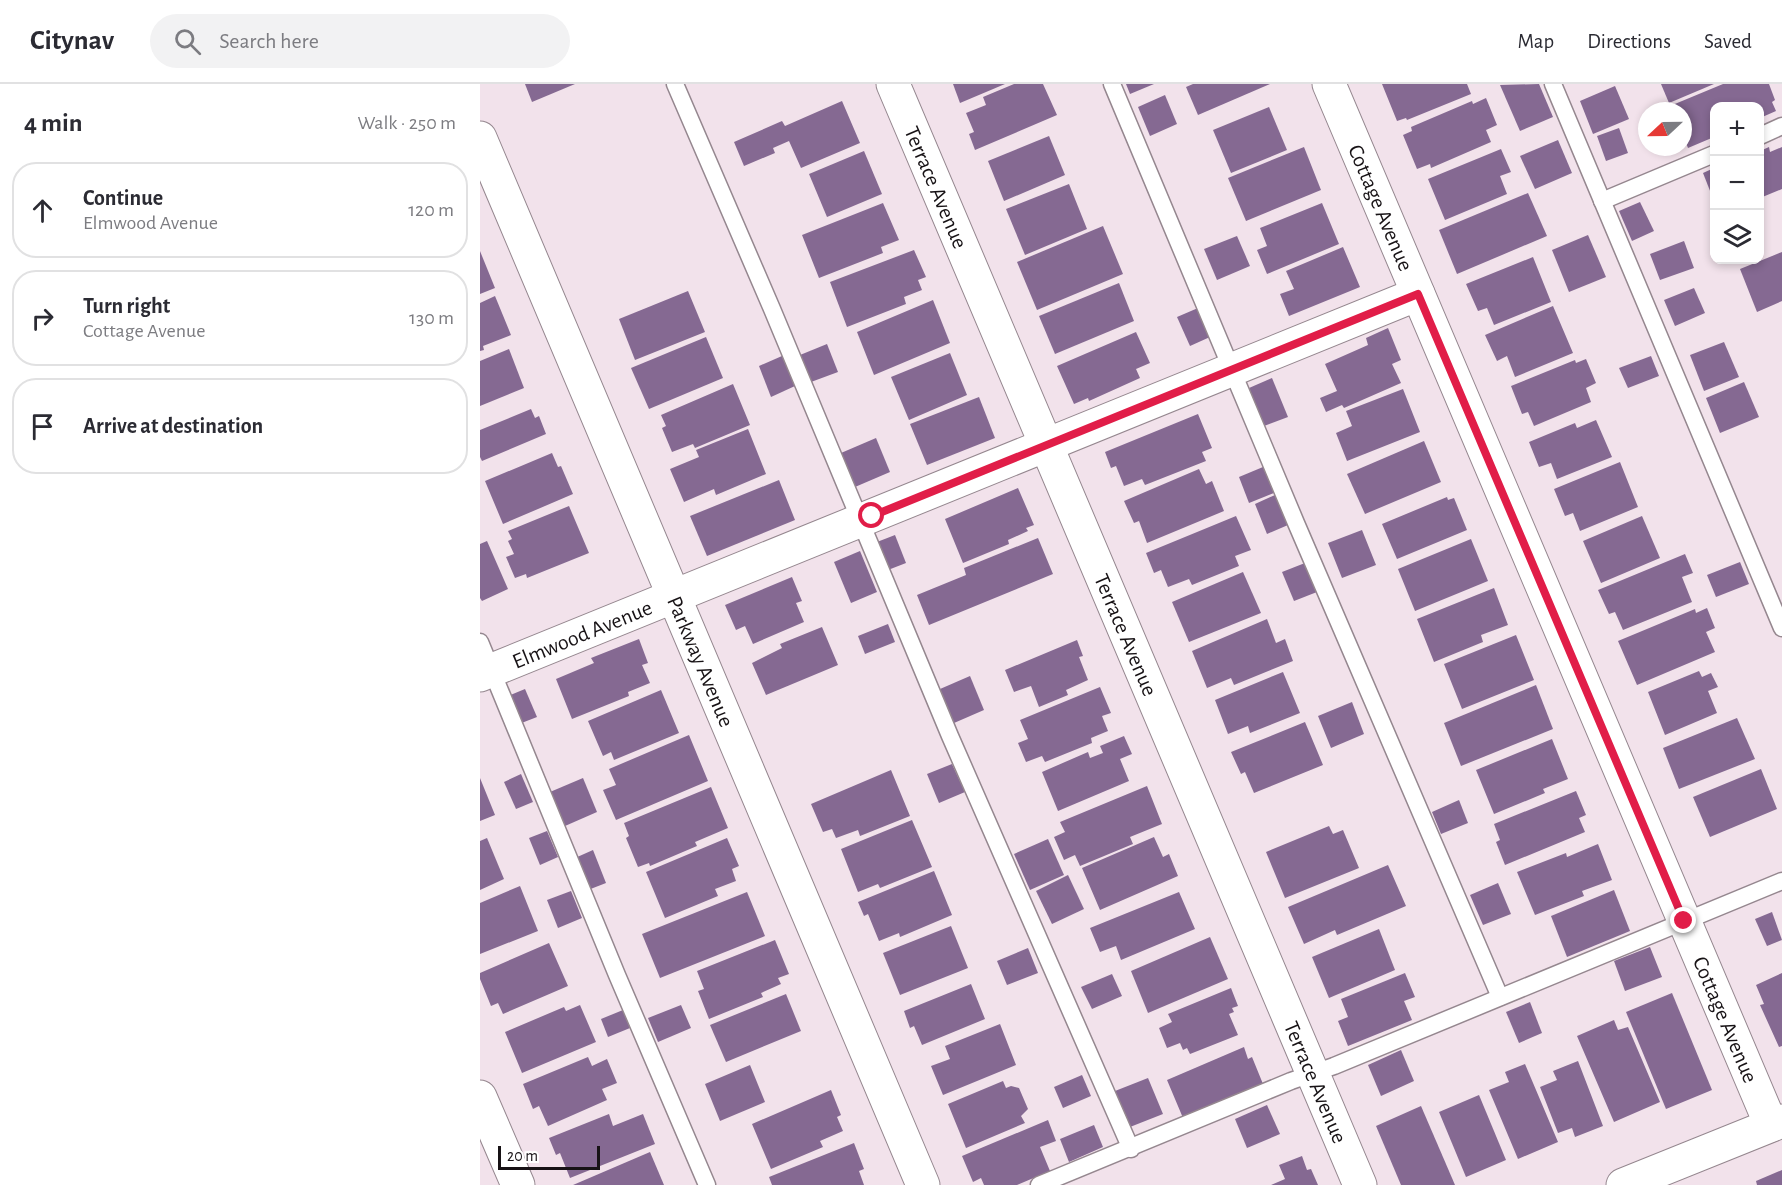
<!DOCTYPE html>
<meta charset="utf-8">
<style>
body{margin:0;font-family:"Alegreya Sans",sans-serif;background:#f2f2f3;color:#2b2b33}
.controls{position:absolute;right:18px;top:18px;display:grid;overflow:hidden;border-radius:12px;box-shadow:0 3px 9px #0003}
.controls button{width:54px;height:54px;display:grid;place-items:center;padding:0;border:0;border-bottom:2px solid #e1e1e2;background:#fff;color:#2b2b33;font:30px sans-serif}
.compass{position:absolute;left:1158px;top:18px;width:54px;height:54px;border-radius:50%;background:#fff;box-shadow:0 3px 9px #0003;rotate:248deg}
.scale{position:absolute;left:18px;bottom:15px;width:102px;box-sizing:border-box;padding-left:6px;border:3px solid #171215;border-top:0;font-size:16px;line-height:21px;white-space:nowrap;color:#171215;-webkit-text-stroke:4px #fff;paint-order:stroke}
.stop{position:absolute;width:18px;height:18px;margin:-14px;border:4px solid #e11d48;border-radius:50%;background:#fff}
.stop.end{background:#e11d48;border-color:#fff;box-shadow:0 2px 6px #0008}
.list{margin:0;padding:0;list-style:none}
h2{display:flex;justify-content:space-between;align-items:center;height:78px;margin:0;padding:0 24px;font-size:26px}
h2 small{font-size:20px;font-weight:400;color:#7c7c81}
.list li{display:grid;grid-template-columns:39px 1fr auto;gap:18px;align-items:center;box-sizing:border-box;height:96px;margin:0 12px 12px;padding:0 12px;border:2px solid #e1e1e2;border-radius:24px}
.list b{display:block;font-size:22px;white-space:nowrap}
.list p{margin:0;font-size:20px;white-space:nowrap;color:#7c7c81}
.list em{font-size:20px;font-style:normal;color:#7c7c81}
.icon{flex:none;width:33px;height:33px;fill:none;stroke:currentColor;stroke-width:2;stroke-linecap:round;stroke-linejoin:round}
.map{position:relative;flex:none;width:1302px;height:1101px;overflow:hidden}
header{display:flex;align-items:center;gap:36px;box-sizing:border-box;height:84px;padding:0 30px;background:#fff;border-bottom:2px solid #e1e1e2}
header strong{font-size:28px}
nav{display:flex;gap:33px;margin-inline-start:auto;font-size:21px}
.search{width:420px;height:54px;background:#f2f2f3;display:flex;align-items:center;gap:15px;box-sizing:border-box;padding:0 21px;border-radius:33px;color:#7c7c81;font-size:22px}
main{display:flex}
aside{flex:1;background:#fff}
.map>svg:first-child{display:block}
</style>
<header>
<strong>Citynav</strong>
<div class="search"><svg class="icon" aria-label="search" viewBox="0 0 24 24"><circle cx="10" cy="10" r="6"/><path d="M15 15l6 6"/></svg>Search here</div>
<nav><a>Map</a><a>Directions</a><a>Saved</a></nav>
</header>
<main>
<aside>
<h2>4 min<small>Walk · 250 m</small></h2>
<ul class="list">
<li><svg class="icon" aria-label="ahead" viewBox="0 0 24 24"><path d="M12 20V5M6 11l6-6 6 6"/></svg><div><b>Continue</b><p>Elmwood Avenue</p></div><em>120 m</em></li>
<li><svg class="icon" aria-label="right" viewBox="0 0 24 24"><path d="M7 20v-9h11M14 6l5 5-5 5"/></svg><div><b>Turn right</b><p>Cottage Avenue</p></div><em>130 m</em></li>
<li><svg class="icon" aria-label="arrive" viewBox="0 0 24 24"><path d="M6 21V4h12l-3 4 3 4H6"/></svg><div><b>Arrive at destination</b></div></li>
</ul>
</aside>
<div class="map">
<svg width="1302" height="1101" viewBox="0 0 1302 1101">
<rect width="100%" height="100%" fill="#f2e2eb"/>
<g fill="#856992">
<polygon points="45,0 95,0 52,18"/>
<polygon points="473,0 525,0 480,19"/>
<polygon points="534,0 563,0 577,31 495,66 489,50 494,48 486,29 506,21 503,13"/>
<polygon points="646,0 674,0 650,10"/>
<polygon points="713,0 790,0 718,31 706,3"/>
<polygon points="902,0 987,0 991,10 927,36 926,34 917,37"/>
<polygon points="1059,0 1073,33 1040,47 1020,1"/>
<polygon points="1181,0 1234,0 1189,19"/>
<polygon points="1243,0 1289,0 1295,16 1292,18 1296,27 1280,34 1280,22 1234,22 1234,53 1208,64 1203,51 1203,27 1193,27 1190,22"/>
<polygon points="1135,2 1149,35 1113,50 1100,17"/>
<polygon points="685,11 697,40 670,52 658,23"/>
<polygon points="1006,14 1017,41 1006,46 1011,58 951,84 950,80 937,85 923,51 932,47 931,43 992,17 993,20"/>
<polygon points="362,17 380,59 321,84 309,57 293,64 295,69 264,82 254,58 302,37 305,42"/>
<polygon points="789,23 807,66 751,89 733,46"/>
<polygon points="1139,44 1148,69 1126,77 1117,52"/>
<polygon points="569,52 585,91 524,117 508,77"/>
<polygon points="1078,56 1092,89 1055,105 1040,72"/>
<polygon points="824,63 841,106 766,137 748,94"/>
<polygon points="1289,63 1290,68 1302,63 1302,105 1280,114 1280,67"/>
<polygon points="1021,65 1031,88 1020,92 1027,110 965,136 948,95"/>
<polygon points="384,67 402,110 347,133 329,90"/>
<polygon points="1234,84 1234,117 1223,89"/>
<polygon points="589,100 607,145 545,171 526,125"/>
<polygon points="1048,109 1067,152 977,190 959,146"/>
<polygon points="1160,118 1174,147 1152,157 1139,127"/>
<polygon points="403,119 419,156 401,163 403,169 339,194 322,151"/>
<polygon points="842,119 859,160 787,190 777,166 787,162 780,144"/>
<polygon points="623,142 643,190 557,226 537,178"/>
<polygon points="1108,151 1126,193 1089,208 1072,166"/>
<polygon points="757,152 770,182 737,196 724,165"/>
<polygon points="1204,157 1214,184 1180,196 1170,170"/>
<polygon points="863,163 880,203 809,232 800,210 814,205 806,187"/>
<polygon points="434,166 446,193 438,196 442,206 424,213 426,220 367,243 350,198"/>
<polygon points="0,167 15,204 0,210"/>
<polygon points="1302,168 1302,217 1277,228 1260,185"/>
<polygon points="1053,173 1071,218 1014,241 1007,224 998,227 986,200"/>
<polygon points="639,199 654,237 575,270 559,232"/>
<polygon points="1214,204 1225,229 1195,242 1184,216"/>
<polygon points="208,207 225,248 155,276 139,235"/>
<polygon points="15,212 31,251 3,262 4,266 0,267 0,219"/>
<polygon points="453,216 470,259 394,291 377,248"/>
<polygon points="1073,222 1093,269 1035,293 1027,272 1017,277 1005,251"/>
<polygon points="718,224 730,253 710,262 697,233"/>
<polygon points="908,244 921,276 912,280 921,299 864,324 862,321 846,328 840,314 857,307 845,280 888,261 886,254"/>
<polygon points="656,248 670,279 656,285 660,294 609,317 608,314 594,320 577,282"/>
<polygon points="226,253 243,294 169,325 151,284"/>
<polygon points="1244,258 1259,293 1224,307 1210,271"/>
<polygon points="347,260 358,288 331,298 320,271"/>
<polygon points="29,265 44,304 0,322 0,277"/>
<polygon points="470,269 487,311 429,336 411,293"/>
<polygon points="302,272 315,302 291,313 279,282"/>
<polygon points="1171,272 1179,292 1148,304 1139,284"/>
<polygon points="1106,275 1116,299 1106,304 1111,318 1054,342 1048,328 1042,330 1031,302 1095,276 1096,279"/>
<polygon points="792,294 808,333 784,342 769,304"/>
<polygon points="1264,298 1279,333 1240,349 1226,314"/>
<polygon points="253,300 270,341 215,364 213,360 192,368 182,344 186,342 181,331"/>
<polygon points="923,305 940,348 867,377 856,349 872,342 866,327"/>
<polygon points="499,313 515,354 447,381 430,340"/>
<polygon points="51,325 55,334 59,332 66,350 2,377 0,373 0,346"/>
<polygon points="718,330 732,364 722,368 726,377 665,401 662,395 644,402 636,382 631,384 625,368"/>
<polygon points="1116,336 1132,373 1077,395 1071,379 1059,383 1049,358 1095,339 1097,344"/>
<polygon points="268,345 286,390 236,411 234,405 204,418 190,385 219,373 216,366"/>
<polygon points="396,354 410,388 375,403 361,369"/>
<polygon points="944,357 961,398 885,430 867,390"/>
<polygon points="72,369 78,383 81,382 93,410 23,440 5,397"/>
<polygon points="1140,378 1158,423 1100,447 1093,429 1085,432 1074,405"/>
<polygon points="783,383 794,409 769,419 759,393"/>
<polygon points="719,385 726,400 732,397 744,427 667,459 659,437 654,439 644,417"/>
<polygon points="299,396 315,436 227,472 210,432"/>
<polygon points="538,404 554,441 546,444 548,447 528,456 529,460 483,479 465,435"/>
<polygon points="795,411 808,441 787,450 775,420"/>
<polygon points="967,413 968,416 974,414 987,446 917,475 902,440"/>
<polygon points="89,422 109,469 47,494 46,490 35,494 26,473 34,470 28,457 32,455 28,447"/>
<polygon points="756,432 771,466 755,472 759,482 712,501 709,495 688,503 681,486 674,489 666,469"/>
<polygon points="1162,432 1180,474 1121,499 1103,457"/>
<polygon points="882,446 896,481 862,494 848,459"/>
<polygon points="415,451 426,479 408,486 397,458"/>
<polygon points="558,454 573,490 449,541 437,511 486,491 484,484"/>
<polygon points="991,455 1008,497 935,527 918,485"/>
<polygon points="7,457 28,505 2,517 0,514 0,460"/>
<polygon points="380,467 397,508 371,519 354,478"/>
<polygon points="1205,470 1213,489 1202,493 1212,518 1143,546 1135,528 1129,530 1118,506"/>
<polygon points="1260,478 1269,500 1236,513 1227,491"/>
<polygon points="825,479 837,508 814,517 802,488"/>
<polygon points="763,488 781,529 709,558 692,518"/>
<polygon points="312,493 322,517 316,519 324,538 273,560 265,542 256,546 245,521"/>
<polygon points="1014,504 1028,541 1001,551 1003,558 954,578 937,535"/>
<polygon points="1227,524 1235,544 1226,548 1235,568 1157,601 1138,557 1215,525 1216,529"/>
<polygon points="787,535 796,559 805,555 813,577 754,601 751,594 727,604 712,567"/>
<polygon points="408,540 415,558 385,570 378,552"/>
<polygon points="342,543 358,581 286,611 272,579 302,564 300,560"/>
<polygon points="1036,551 1054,596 982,625 964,580"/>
<polygon points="159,555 168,579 162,581 170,599 148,608 149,612 92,635 76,595 114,579 111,574"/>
<polygon points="597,556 603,572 599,573 608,596 586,606 588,611 559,623 551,602 534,608 525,586"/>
<polygon points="1219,587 1222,593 1231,589 1238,603 1228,607 1237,629 1185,651 1168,608"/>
<polygon points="803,588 820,629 770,649 768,642 748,650 735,616"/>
<polygon points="490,592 504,626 474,639 460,605"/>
<polygon points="1056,601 1073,645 981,682 964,639"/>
<polygon points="620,603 631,629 622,632 628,647 611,654 612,659 565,678 562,672 546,678 538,659 548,655 540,636"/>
<polygon points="45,605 57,633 39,640 28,612"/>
<polygon points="181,606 199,649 134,676 131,668 123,672 108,637"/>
<polygon points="872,618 884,650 851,664 838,632"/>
<polygon points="1257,634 1275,675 1199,705 1183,664"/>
<polygon points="825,638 843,681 774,709 765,688 761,690 751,668"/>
<polygon points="209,651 228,697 136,736 123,706 136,701 129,685"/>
<polygon points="644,652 652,670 640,675 649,697 578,727 562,688 608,668 610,674 623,669 620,662"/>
<polygon points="1072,655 1088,695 1063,705 1065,709 1014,730 996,686"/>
<polygon points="472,680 485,708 459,719 447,690"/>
<polygon points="1281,685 1297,725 1230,753 1213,713"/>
<polygon points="411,686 430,732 380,752 378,746 356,754 352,745 343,748 331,720"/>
<polygon points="41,690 53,718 36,725 24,698"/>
<polygon points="0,694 15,731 0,737"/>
<polygon points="103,694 117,728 85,742 70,708"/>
<polygon points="667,702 682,740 650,753 653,760 600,782 595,771 584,776 574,753 585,748 580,738"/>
<polygon points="231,703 248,744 215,758 217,762 170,782 169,779 158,783 146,754 149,752 144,739"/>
<polygon points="1096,707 1106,731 1099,734 1105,748 1025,781 1016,758 1020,756 1014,740"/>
<polygon points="979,716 988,739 961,750 952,728"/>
<polygon points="432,736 452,783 400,804 398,800 378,808 361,765"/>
<polygon points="849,742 853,750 863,746 879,784 805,814 786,768"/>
<polygon points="67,747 78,773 60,781 49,754"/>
<polygon points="674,753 683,773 689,770 698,792 620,826 602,784"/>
<polygon points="7,754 24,795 0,806 0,757"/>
<polygon points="247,754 259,782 252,785 256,797 235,805 238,812 185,834 166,788"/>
<polygon points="568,755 584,791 550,806 534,770"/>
<polygon points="1118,760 1132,796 1102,807 1104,812 1055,831 1037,788 1086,769 1087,773"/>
<polygon points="113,766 126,799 108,806 95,774"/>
<polygon points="908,781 926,822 857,851 855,846 824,860 808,823"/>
<polygon points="454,787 472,831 420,853 419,849 399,857 388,830 384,832 378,818"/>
<polygon points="588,791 604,825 572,840 556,807"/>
<polygon points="1018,799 1031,830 1003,841 990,811"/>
<polygon points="40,802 58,847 0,870 0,819"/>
<polygon points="1134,806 1150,847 1087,873 1071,832"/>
<polygon points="91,807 102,834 78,844 67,816"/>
<polygon points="267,808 285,852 180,894 162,850"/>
<polygon points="699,808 715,845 641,876 636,862 620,868 610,844"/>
<polygon points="1292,828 1302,856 1287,862 1275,835"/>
<polygon points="471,842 488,884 420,911 403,869"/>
<polygon points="899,845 915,886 849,914 832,873"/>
<polygon points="730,853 748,895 668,929 651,887"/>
<polygon points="295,856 309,890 298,894 301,900 281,909 283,913 229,935 218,907 224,905 217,887"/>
<polygon points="69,859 88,902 23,930 18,919 11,922 0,895 0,889"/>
<polygon points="1170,863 1182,893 1145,907 1134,877"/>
<polygon points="548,864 558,889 527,901 517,877"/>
<polygon points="925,889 935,913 924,917 932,936 868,962 858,937 868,933 861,915"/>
<polygon points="1302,889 1302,962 1299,963 1280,921 1284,920 1276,901"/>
<polygon points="632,890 642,912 612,925 601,903"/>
<polygon points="491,900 505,935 442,961 434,942 430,944 424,927"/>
<polygon points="751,904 758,922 752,924 754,928 749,930 758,951 710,970 707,964 703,966 700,959 687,964 679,944 692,938 688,930"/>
<polygon points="1192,909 1232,1006 1186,1025 1146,928"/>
<polygon points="306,910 321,947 246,978 230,941"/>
<polygon points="1050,918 1062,949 1039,959 1026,928"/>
<polygon points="100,921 116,958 42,989 25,948 84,923 86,927"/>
<polygon points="201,921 211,944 178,958 168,934"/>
<polygon points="143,926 150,944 128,953 121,935"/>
<polygon points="1134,936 1138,946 1148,943 1180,1018 1134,1038 1097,952"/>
<polygon points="520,940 536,981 463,1011 451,982 470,975 465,962"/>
<polygon points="764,963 768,975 772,973 783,1000 703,1034 687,996"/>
<polygon points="921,966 934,997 901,1012 888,981"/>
<polygon points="108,973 112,982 127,975 137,999 122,1005 127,1016 68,1042 59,1022 53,1025 43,1000"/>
<polygon points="1098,977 1123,1042 1095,1053 1092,1044 1078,1049 1060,1003 1077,996 1073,987"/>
<polygon points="1045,980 1078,1058 1038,1075 1009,1006 1029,998 1025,988"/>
<polygon points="270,981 285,1018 240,1037 225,1000"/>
<polygon points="602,991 611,1012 583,1024 574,1003"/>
<polygon points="668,994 683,1030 650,1043 635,1007"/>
<polygon points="523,997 526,1004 531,1002 539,1004 548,1025 541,1032 545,1039 486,1064 468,1020"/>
<polygon points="351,1006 361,1031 357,1033 363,1047 340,1057 343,1063 291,1085 272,1040"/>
<polygon points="999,1011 1026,1076 986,1093 959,1028"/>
<polygon points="787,1021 800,1050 767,1064 755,1035"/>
<polygon points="941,1022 975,1101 921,1101 896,1042"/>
<polygon points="129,1030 133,1042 163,1030 175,1060 90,1094 80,1069 76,1071 69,1054"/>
<polygon points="568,1036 576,1057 560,1063 570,1087 537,1101 504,1101 501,1094 493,1098 482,1072"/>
<polygon points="614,1041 623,1063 589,1078 580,1055"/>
<polygon points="374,1059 384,1085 379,1087 384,1101 292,1101 289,1093"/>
<polygon points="170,1068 184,1101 93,1101"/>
<polygon points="822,1072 827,1086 831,1085 838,1101 791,1101 805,1095 799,1081"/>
<polygon points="1302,1086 1302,1101 1277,1101 1276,1097"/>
</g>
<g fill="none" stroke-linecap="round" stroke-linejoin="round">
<g stroke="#95878f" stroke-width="19">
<g id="lane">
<polyline points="195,0 292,225 470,652 651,1065"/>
<polyline points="632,0 816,439 1020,913"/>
<polyline points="1073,0 1302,544"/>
<polyline points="1280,52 1302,42"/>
<polyline points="1122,117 1234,70"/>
<polyline points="0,558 137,891 227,1101"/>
<polyline points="559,1101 811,997 854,982 1302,797"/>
</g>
</g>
<g stroke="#95878f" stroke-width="35">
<g id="street">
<path id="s1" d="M413,0L880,1101"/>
<path id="s2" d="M849,0L1291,1041"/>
<path id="s3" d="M0,54L443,1101"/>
<path id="s4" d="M0,591L938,210"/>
<polyline points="0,1013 38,1101"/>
</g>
</g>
<g stroke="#95878f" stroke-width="35">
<polyline id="secondary" points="1143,1101 1302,1037"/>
</g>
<use href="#lane" stroke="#fff" stroke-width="16"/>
<use href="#street" stroke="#fff" stroke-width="33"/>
<use href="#secondary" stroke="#fff" stroke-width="33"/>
</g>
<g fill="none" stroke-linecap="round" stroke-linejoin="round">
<polyline stroke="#e11d48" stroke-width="8" points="392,432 938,210 1204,837"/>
</g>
<g text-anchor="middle" stroke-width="4.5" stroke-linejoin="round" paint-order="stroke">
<g font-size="22" fill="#171215" stroke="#fff">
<text dy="8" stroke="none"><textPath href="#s1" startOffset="112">Terrace Avenue</textPath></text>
<text dy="8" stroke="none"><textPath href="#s2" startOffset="134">Cottage Avenue</textPath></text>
<text dy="8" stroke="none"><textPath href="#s4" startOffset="110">Elmwood Avenue</textPath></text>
<text dy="8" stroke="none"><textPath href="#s1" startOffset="598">Terrace Avenue</textPath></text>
<text dy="8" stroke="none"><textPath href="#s3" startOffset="568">Parkway Avenue</textPath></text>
<text dy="8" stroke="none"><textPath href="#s2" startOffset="1016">Cottage Avenue</textPath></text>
<text dy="8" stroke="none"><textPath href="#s1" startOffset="1084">Terrace Avenue</textPath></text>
</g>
</g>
</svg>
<div class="controls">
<button>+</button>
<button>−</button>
<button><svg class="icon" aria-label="layers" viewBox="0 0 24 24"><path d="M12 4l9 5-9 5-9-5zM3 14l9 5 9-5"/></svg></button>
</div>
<svg class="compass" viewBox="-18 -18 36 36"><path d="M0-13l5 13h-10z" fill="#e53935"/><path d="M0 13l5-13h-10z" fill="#7c7c81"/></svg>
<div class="scale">20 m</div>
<div class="stop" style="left:392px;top:432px"></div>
<div class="stop end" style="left:1204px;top:837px"></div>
</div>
</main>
